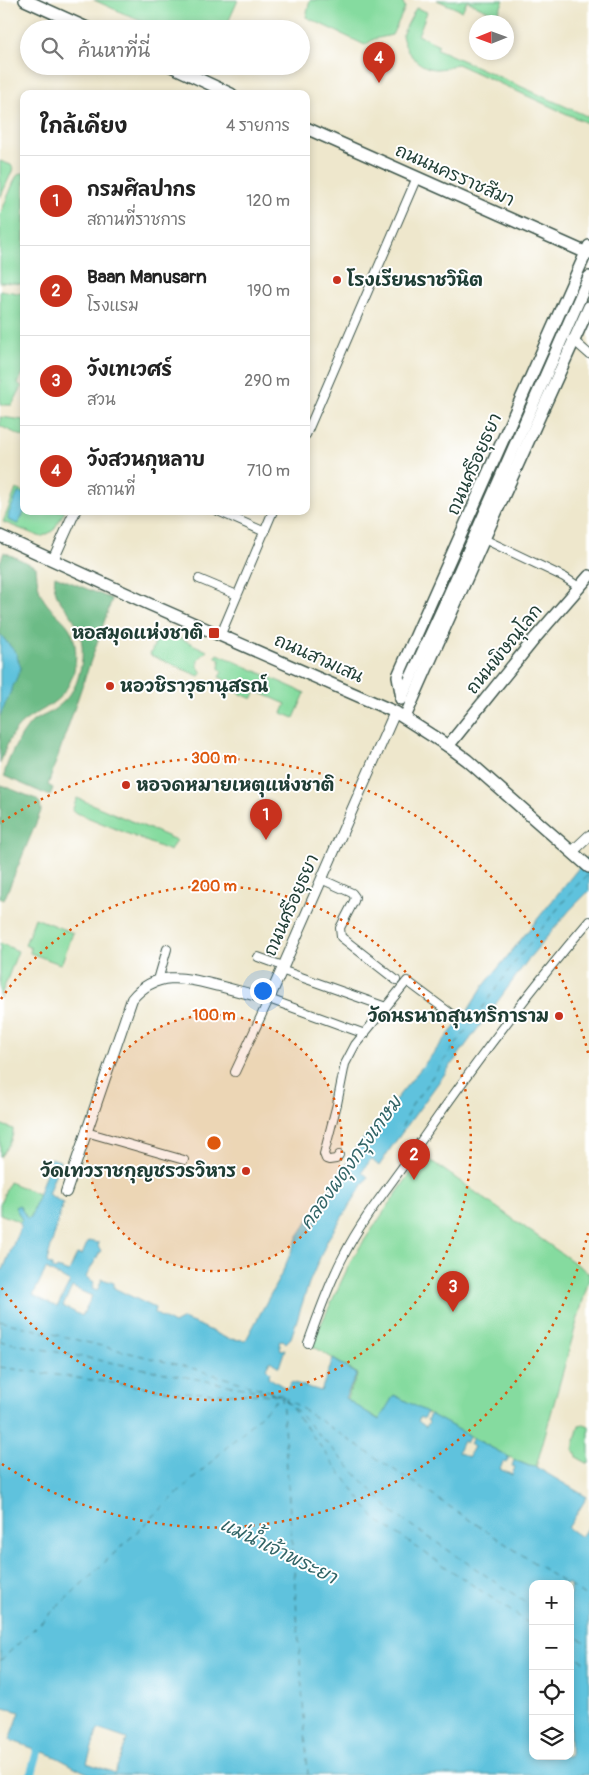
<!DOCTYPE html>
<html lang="th">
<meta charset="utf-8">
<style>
body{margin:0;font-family:Pangolin,"Playpen Sans Thai",sans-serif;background:#f2f2f2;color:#222}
.controls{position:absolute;right:15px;bottom:15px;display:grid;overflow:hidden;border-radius:10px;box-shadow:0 2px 8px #0003}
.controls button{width:45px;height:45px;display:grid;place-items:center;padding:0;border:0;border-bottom:1px solid #e0e0e0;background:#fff;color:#222;font:25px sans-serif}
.compass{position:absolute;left:469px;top:15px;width:45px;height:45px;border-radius:50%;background:#fff;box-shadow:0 2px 8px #0003;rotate:269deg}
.you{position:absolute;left:262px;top:990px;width:18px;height:18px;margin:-12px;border:4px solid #fff;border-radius:50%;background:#1a73e8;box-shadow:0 0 0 8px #1a73e833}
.badge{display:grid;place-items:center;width:32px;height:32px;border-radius:50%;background:#c8321e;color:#fff;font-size:16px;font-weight:700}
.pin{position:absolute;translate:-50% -41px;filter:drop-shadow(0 1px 2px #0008)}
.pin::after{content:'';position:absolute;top:26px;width:18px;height:15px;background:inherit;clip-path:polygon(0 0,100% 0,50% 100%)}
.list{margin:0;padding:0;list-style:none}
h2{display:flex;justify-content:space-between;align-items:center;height:65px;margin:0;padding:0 20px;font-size:21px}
h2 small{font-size:16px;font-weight:400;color:#767676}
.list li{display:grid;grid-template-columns:32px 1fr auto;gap:15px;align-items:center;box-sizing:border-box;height:90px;padding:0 20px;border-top:1px solid #e0e0e0}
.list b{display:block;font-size:19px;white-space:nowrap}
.list p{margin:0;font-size:16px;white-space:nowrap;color:#767676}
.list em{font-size:16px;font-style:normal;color:#767676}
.icon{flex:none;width:28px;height:28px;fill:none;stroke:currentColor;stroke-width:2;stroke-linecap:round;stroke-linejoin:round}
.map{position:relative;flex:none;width:589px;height:1775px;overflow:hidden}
.search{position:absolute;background:#fff;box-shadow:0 2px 8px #0003;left:20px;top:20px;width:290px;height:55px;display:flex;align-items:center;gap:12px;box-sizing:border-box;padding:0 18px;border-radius:28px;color:#767676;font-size:19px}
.panel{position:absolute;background:#fff;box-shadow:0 2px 8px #0003;left:20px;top:90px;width:290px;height:425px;border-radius:10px}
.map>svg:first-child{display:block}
</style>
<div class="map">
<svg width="589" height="1775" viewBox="0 0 589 1775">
<rect width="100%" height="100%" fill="#fff"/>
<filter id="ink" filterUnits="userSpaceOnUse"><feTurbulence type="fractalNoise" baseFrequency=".02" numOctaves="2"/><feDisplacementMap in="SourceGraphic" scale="10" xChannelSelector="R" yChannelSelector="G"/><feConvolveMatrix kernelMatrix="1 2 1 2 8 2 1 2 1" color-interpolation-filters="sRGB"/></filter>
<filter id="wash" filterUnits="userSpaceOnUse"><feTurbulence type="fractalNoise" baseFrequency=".0096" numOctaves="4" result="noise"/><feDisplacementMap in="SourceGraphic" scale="20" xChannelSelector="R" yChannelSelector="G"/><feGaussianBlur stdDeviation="1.12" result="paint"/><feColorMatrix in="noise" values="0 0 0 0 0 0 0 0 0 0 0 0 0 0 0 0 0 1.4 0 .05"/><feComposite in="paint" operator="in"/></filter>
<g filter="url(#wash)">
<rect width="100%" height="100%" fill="#eee7cc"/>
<g fill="#85db9f" stroke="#528c6a">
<polygon points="94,0 238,0 225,29 158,29"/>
<polygon points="310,0 398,0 403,2 405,8 392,35 374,39 365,45 306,17"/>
<polygon points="437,0 504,0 497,15 467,1 462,11"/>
<path d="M416,8L427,12L418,35L439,45L437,49L589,117V124L457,64C450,66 444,69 437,69C419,69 405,52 402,35Z"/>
<polygon points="0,161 11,165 13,169 0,198"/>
<polygon points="20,173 24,173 24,284 0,282 0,215 16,177"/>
<polygon points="0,290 24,294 24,371 18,383 22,387 12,405 0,405"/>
<polygon points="0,417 24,420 24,437 0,426"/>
<polygon points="16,489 24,492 24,511 65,511 53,531 41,537 3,522"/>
<polygon points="161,629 207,651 198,660 198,667 202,673 199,676 150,655"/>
<polygon points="218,654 305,693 294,718 282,713 286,704 256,691 252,699 230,689 232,683 219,677 222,672 219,668 220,660 215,657"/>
<polygon points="77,798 176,840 170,851 72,811"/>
<polygon points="35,918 73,933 62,962 60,964 30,953 31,948 25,945"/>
<polygon points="0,943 18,951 0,998"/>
<path d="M0,1124L13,1129C14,1139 6,1149 0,1157Z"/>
<polygon points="423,1155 589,1273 589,1279 536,1467 529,1466 509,1457 394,1395 380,1420 346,1400 358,1374 311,1345 353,1257"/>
<polygon points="9,1182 39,1194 31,1217 20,1222 0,1214 0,1204"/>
<polygon points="584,1424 589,1426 589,1464 578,1458 573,1449 579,1425"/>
</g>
<g fill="#6cbb86" stroke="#467c5d">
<path d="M4,552L36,567C37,580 38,593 47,604C56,616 71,623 74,640C79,662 73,688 54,702C43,711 29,716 19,726C9,737 5,750 0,764V715L16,653L0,634V563Z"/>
<path d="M55,576L112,599L48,785L53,788L50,796L4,776C6,761 21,733 32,722C37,718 44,716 49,713C62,705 74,693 78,678C83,661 85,644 77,626C69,606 51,601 55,576Z"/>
<polygon points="1,785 36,799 40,803 41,811 4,900 0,898"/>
</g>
<g fill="#5fc2dd" stroke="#3f8088" fill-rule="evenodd">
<polygon points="18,493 24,494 25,511 18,524 8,520 9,513"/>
<polygon points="0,634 16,653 21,668 0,716"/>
<path d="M589,855V891L569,911L530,957L390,1149L379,1166L371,1159L362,1172L368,1177L328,1239L309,1283L291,1338L286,1343L283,1340L279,1342L281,1350L285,1349L279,1367L270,1361L266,1368L270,1372L268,1377L287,1389L291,1382L321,1391L333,1359L357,1374L345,1398L379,1420L394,1395L427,1412L423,1419L420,1417L418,1421L426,1427L429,1422L427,1420L430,1414L470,1436L466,1443L463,1441L458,1452L468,1457L474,1447L470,1444L473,1438L509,1457L506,1463L503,1462L500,1469L512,1475L515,1467L512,1466L514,1460L529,1466L536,1467L587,1497L568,1528L581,1537L589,1525V1775H93C80,1771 70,1764 58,1758C42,1751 26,1746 10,1740L20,1712L0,1707V1269L3,1270L21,1225L19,1224L22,1220L15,1207L19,1205L27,1218L31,1217L51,1158L60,1161L48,1194L63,1203L47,1261L48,1264L52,1265V1269L56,1270L57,1268L69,1272L77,1254L82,1255L88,1241L99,1243L98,1247L101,1250L86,1277L94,1282L92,1289L97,1291L102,1279L114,1283V1288L155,1308L154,1313L174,1324L183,1319L199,1325L228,1339L246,1340L282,1273L298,1236L347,1162L355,1166L363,1154L355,1149L467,1012L482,988ZM46,1269L70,1282L57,1307L33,1295ZM72,1287L92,1296L82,1316L63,1306ZM533,1584H570V1756H533ZM98,1729L127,1739L115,1773L87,1763Z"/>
</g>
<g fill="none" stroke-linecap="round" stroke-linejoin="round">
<polyline stroke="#5fc2dd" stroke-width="9" points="31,1775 41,1739"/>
<g stroke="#326567" stroke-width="1" stroke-dasharray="6 5" stroke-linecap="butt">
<polyline points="402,1127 412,1105 518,958 576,886 589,874"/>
<polyline points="0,1321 195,1369 282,1395 375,1519 533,1626"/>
<polyline points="0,1341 274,1394"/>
<polyline points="0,1367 176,1392 279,1395"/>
<polyline points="282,1396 308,1775"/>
<polyline points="283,1396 566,1584"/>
<polyline points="286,1400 394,1514 533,1607"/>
<polyline points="570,1586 589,1599"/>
<polyline points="570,1632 589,1645"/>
<polyline points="570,1652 589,1665"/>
<polyline points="0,1661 281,1396"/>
</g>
</g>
</g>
<g filter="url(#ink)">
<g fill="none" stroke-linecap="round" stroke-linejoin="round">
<g stroke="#3e564b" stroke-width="10">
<g id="minor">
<polyline points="572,339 589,354"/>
<polyline points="306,435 417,177"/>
<polyline points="218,511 265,532"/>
<polyline points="484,539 564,577 579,587"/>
<polyline points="199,579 237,595"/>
<polyline points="221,634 273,511"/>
<polyline points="321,879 352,893 355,897 354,901 340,928 341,937 396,980"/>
<polyline points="258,957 283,966"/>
<polyline points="281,970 386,1007"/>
<polyline points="158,980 167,949"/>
<polyline points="235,1072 269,999 365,1034"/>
<polyline points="86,1132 184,1160"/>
<polyline points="339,1155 336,1159 329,1160 326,1159 324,1154 337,1104 345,1064 355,1045 407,981 454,1016"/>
<path d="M308,1343C319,1313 329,1283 344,1255C363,1217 392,1183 416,1148C470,1070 527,993 589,921"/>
</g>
</g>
<g stroke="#3e564b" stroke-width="12">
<g id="tertiary">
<polyline points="53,560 75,511"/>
<polyline points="572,852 589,836"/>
<path d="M66,1192L132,999C157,969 186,978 219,986C235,990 252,995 269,999L395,712"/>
</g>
</g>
<g stroke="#3e564b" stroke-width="14">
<g id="secondary">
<polyline points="25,0 89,29"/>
<polyline points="171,66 231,94"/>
<polyline points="306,128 589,254"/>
<polyline points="0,536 149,604 395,712 448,746 467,760 589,867"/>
<polyline points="402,698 398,676 589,246"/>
<polyline points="401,699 447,599 589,277"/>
<polyline points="405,717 484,539 589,307"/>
<polyline points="448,746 535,638 589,576"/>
</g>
</g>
<use href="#minor" stroke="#fff" stroke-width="8"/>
<use href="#tertiary" stroke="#fff" stroke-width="10"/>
<use href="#secondary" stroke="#fff" stroke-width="11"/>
</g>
</g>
<circle cx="214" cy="1143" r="128" fill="#de580e" fill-opacity=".12"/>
<g fill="none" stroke="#de580e" stroke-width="2.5" stroke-dasharray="2.5 5">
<circle cx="214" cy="1143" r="128"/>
<path d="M1 999A257 257 0 1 1 1 1287"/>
<path d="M588 1233A385 385 0 0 1 2 1464M2 822A385 385 0 0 1 588 1053"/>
</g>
<g fill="#c8321e" stroke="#fff" stroke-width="2">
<circle cx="337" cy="280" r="5"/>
<rect x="208" y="627" width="12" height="12" rx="2.5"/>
<circle cx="110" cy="686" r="5"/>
<circle cx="126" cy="785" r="5"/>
<circle cx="559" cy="1016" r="5"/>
<circle cx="246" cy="1171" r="5"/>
</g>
<g text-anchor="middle" stroke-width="4" stroke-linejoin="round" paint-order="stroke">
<g font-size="18" fill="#1f3d34" stroke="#fff">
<text transform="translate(455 175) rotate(24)" y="6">ถนนนครราชสีมา</text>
<text transform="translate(474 464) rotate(-66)" y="6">ถนนศรีอยุธยา</text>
<text transform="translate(504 649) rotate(-51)" y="6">ถนนพิษณุโลก</text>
<text transform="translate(319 658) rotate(24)" y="6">ถนนสามเสน</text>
<text transform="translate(291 905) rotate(-66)" y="6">ถนนศรีอยุธยา</text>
</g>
<g font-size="18" font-weight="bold" fill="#1f3d34" stroke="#fff" text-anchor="start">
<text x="347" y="286">โรงเรียนราชวินิต</text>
<text x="203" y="639" text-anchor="end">หอสมุดแห่งชาติ</text>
<text x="120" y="692">หอวชิราวุธานุสรณ์</text>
<text x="136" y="791">หอจดหมายเหตุแห่งชาติ</text>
<text x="549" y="1022" text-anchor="end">วัดนรนาถสุนทริการาม</text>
<text x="236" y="1177" text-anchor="end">วัดเทวราชกุญชรวรวิหาร</text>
</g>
<g font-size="19" font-style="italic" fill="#326567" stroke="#fff">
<text transform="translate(350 1162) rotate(-54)" y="7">คลองผดุงกรุงเกษม</text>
<text transform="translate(279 1550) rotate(26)" y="7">แม่น้ำเจ้าพระยา</text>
</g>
</g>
<circle cx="214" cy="1143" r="8" fill="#de580e" stroke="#fff" stroke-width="2.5"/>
<g font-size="15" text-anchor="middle" font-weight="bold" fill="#de580e" stroke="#fff" stroke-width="4" stroke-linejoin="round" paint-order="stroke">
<text x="214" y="763">300 m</text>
<text x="214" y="891">200 m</text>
<text x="214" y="1020">100 m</text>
</g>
</svg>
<div class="controls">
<button>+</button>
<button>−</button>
<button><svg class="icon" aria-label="locate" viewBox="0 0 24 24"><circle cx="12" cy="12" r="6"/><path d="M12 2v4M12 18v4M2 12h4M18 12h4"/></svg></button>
<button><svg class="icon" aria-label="layers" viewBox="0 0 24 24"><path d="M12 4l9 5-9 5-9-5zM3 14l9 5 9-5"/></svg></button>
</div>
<svg class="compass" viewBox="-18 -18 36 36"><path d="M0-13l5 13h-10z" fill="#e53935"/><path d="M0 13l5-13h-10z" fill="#767676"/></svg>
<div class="you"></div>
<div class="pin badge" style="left:266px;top:840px">1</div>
<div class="pin badge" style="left:414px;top:1180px">2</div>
<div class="pin badge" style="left:453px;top:1312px">3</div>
<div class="pin badge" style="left:379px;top:83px">4</div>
<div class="search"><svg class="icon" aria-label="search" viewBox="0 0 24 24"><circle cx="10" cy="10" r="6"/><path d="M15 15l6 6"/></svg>ค้นหาที่นี่</div>
<section class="panel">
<h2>ใกล้เคียง<small>4 รายการ</small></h2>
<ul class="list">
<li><span class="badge">1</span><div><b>กรมศิลปากร</b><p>สถานที่ราชการ</p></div><em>120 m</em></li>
<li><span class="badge">2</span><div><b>Baan Manusarn</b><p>โรงแรม</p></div><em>190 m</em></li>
<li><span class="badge">3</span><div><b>วังเทเวศร์</b><p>สวน</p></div><em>290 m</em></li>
<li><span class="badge">4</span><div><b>วังสวนกุหลาบ</b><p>สถานที่</p></div><em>710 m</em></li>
</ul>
</section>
</div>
